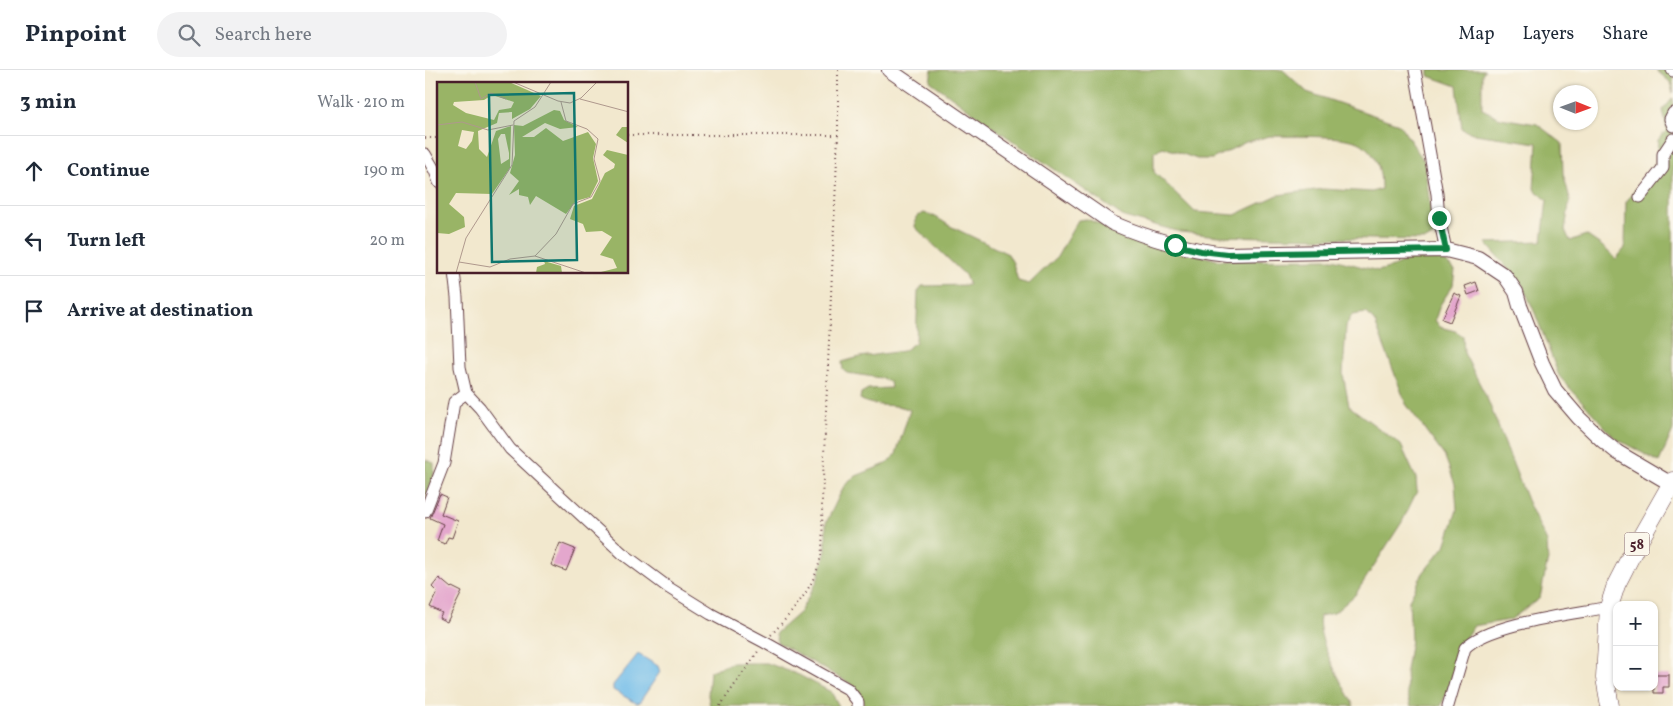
<!DOCTYPE html>
<meta charset="utf-8">
<style>
body{margin:0;font-family:Vollkorn,serif;background:#f2f2f3;color:#1f2937}
.controls{position:absolute;right:15px;bottom:15px;display:grid;overflow:hidden;border-radius:10px;box-shadow:0 1px 4px #0004}
.controls button{width:45px;height:45px;display:grid;place-items:center;padding:0;border:0;border-bottom:1px solid #e0e1e3;background:#fff;color:#1f2937;font:25px sans-serif}
.compass{position:absolute;left:1128px;top:15px;width:45px;height:45px;border-radius:50%;background:#fff;box-shadow:0 1px 4px #0004;rotate:91deg}
.stop{position:absolute;width:15px;height:15px;margin:-11px;border:4px solid #0b8043;border-radius:50%;background:#fff}
.stop.end{background:#0b8043;border-color:#fff;box-shadow:0 1px 5px #0008}
.list{margin:0;padding:0;list-style:none}
h2{display:flex;justify-content:space-between;align-items:center;height:65px;margin:0;padding:0 20px;font-size:21px}
h2 small{font-size:16px;font-weight:400;color:#747a83}
.list li{display:grid;grid-template-columns:32px 1fr auto;gap:15px;align-items:center;box-sizing:border-box;height:70px;padding:0 20px;border-top:1px solid #e0e1e3}
.list b{display:block;font-size:19px;white-space:nowrap}
.list em{font-size:16px;font-style:normal;color:#747a83}
.icon{flex:none;width:28px;height:28px;fill:none;stroke:currentColor;stroke-width:2;stroke-linecap:round;stroke-linejoin:round}
.map{position:relative;flex:none;width:1248px;height:636px;overflow:hidden}
header{display:flex;align-items:center;gap:30px;box-sizing:border-box;height:70px;padding:0 25px;background:#fff;border-bottom:1px solid #e0e1e3}
header strong{font-size:24px}
nav{display:flex;gap:28px;margin-inline-start:auto;font-size:18px}
.search{width:350px;height:45px;background:#f2f2f3;display:flex;align-items:center;gap:12px;box-sizing:border-box;padding:0 18px;border-radius:28px;color:#747a83;font-size:19px}
main{display:flex}
aside{flex:1;background:#fff}
.map>svg:first-child{display:block}
</style>
<header>
<strong>Pinpoint</strong>
<div class="search"><svg class="icon" aria-label="search" viewBox="0 0 24 24"><circle cx="10" cy="10" r="6"/><path d="M15 15l6 6"/></svg>Search here</div>
<nav><a>Map</a><a>Layers</a><a>Share</a></nav>
</header>
<main>
<aside>
<h2>3 min<small>Walk · 210 m</small></h2>
<ul class="list">
<li><svg class="icon" aria-label="ahead" viewBox="0 0 24 24"><path d="M12 20V5M6 11l6-6 6 6"/></svg><div><b>Continue</b></div><em>190 m</em></li>
<li><svg class="icon" aria-label="left" viewBox="0 0 24 24"><path d="M17 20v-9H6M10 6l-5 5 5 5"/></svg><div><b>Turn left</b></div><em>20 m</em></li>
<li><svg class="icon" aria-label="arrive" viewBox="0 0 24 24"><path d="M6 21V4h12l-3 4 3 4H6"/></svg><div><b>Arrive at destination</b></div></li>
</ul>
</aside>
<div class="map">
<svg width="1248" height="636" viewBox="0 0 1248 636">
<rect width="100%" height="100%" fill="#fbf7ec"/>
<filter id="ink" filterUnits="userSpaceOnUse"><feTurbulence type="fractalNoise" baseFrequency=".02" numOctaves="2"/><feDisplacementMap in="SourceGraphic" scale="10" xChannelSelector="R" yChannelSelector="G"/><feConvolveMatrix kernelMatrix="1 2 1 2 8 2 1 2 1" color-interpolation-filters="sRGB"/></filter>
<filter id="wash" filterUnits="userSpaceOnUse"><feTurbulence type="fractalNoise" baseFrequency=".0096" numOctaves="4" result="noise"/><feDisplacementMap in="SourceGraphic" scale="20" xChannelSelector="R" yChannelSelector="G"/><feGaussianBlur stdDeviation="1.12" result="paint"/><feColorMatrix in="noise" values="0 0 0 0 0 0 0 0 0 0 0 0 0 0 0 0 0 1.4 0 .05"/><feComposite in="paint" operator="in"/></filter>
<g filter="url(#wash)">
<rect width="100%" height="100%" fill="#f2e8ce"/>
<g fill="#99b466" stroke="#726a48" fill-rule="evenodd">
<path d="M507,0H858L882,22L974,54L999,91L1009,165L1001,170L793,166L756,162L699,147L562,53L505,11ZM845,66C866,67 922,64 937,74C953,86 956,101 956,119L947,122L898,119L853,125L810,145L770,142L729,102V82L738,77L772,89H787L821,72Z"/>
<polygon points="1004,0 1060,0 1057,4 1057,39 1075,48 1112,54 1137,73 1138,103 1145,129 1140,160 1145,171 1161,165 1177,176 1191,189 1200,178 1201,132 1231,92 1233,70 1242,60 1238,40 1248,28 1248,360 1234,392 1190,368 1134,306 1110,243 1098,216 1061,173 1117,171 1122,130 1109,119 1112,73 1050,64 1037,59 1032,16 1004,6"/>
<polygon points="1231,0 1248,0 1248,23 1245,12"/>
<path d="M499,143L511,147L525,156L583,184L588,193L593,211L604,214L632,187L653,150L662,149L695,163L792,190L908,189L953,201L968,197L985,189H1017L1030,200L1028,215L1015,235L1010,250L1015,257L1030,261L1038,266L1039,283L1062,328L1102,430L1122,472L1123,489L1115,528L1085,550L1048,556L1035,576L1025,615L1016,636H986L982,623L981,600L986,570L984,530L998,503L1020,476L1032,440L1030,414L1020,387L981,334L950,252L942,243L927,245L921,256L918,304L924,336L976,375L991,408L992,421L977,452L930,525L909,543L895,546C890,569 918,615 929,636H439L436,626L426,614L352,572L351,563L375,542L392,511L401,481V453L419,416L431,406L461,394L471,384L485,340C470,332 450,339 435,329L436,323L443,319L466,318L465,312L456,308L422,303L418,300L417,292L435,287L478,281L491,272L493,222L497,216L544,215L540,205L490,157L491,147Z"/>
<polygon points="1,390 9,393 9,406 0,429 0,391"/>
<polygon points="307,593 342,593 374,605 406,622 414,636 285,636 283,625 285,601"/>
</g>
<polygon fill="#70bce9" stroke="#5d6e8a" points="213,584 233,596 235,602 214,633 211,633 188,620 188,615"/>
<g id="blocks">
<g fill="#e4a7cd">
<polygon points="1051,212 1054,221 1043,225 1040,216"/>
<polygon points="1029,223 1036,226 1025,252 1017,249"/>
<polygon points="15,424 22,427 16,444 33,451 27,468 23,467 20,474 12,471 18,454 5,448"/>
<polygon points="135,473 150,479 141,501 126,495"/>
<polygon points="14,508 26,518 27,517 37,522 22,552 14,548 17,543 5,537 12,522 7,517"/>
<polygon points="1229,605 1244,605 1244,617 1238,617 1238,623 1229,623"/>
</g>
</g>
</g>
<g filter="url(#ink)">
<use href="#blocks" fill-opacity="0" stroke="#633d43" stroke-width="1"/>
<g fill="none" stroke-linecap="round" stroke-linejoin="round">
<g stroke="#633d43" stroke-width="13">
<g id="minor">
<polyline points="990,0 1012,124 1014,148 1021,180"/>
<polyline points="1247,0 1248,1"/>
<polyline points="1248,43 1245,49 1248,56"/>
<polyline points="0,84 10,101 14,112"/>
<polyline points="1215,127 1238,98 1238,84 1248,69"/>
<polyline points="29,202 32,227 35,297 41,323 55,338 85,379 197,483 244,518 286,544 339,572 423,619 433,632 433,636"/>
<polyline points="0,442 19,393 29,332 41,323"/>
<path d="M1023,636L1040,578C1064,553 1149,544 1184,537"/>
</g>
</g>
<g stroke="#633d43" stroke-width="16">
<path id="tertiary" d="M464,0L687,153C725,169 761,180 802,184L1021,180L1053,188L1080,206L1091,222L1095,236L1117,293L1130,320L1154,348L1177,370L1192,382L1248,415"/>
</g>
<g stroke="#633d43" stroke-width="19">
<polyline id="primary" points="1185,636 1180,608 1184,537 1191,515 1210,478 1248,411"/>
</g>
<g stroke="#633d43" stroke-width="2" stroke-dasharray="1 4" stroke-linecap="butt">
<polyline points="202,65 413,65"/>
<polyline points="0,68 14,68"/>
<path d="M346,565C368,541 394,513 397,478C398,463 397,447 397,431L413,65V0"/>
<polyline points="295,636 334,580"/>
</g>
<use href="#minor" stroke="#fff" stroke-width="11"/>
<use href="#tertiary" stroke="#fff" stroke-width="14"/>
<use href="#primary" stroke="#fff" stroke-width="18"/>
</g>
</g>
<g fill="none" stroke-linecap="round" stroke-linejoin="round" filter="url(#ink)">
<polyline stroke="#0b8043" stroke-width="6" points="750,175 776,181 802,184 1021,180 1014,148"/>
</g>
<g text-anchor="middle" stroke-width="4.5" stroke-linejoin="round" paint-order="stroke">
<rect fill="#fbf7ec" stroke="#7f6065" stroke-width="1" x="1199.5" y="462.5" width="25" height="23" rx="4"/>
<g font-size="14" font-weight="bold" fill="#4a1f2b">
<text x="1212" y="479">58</text>
</g>
</g>
<g transform="translate(12 12)">
<rect width="191" height="191" fill="#f2e8ce"/>
<path d="M0,0H72L104,14L93,27L75,37V30L62,31L60,41L41,49L42,67L50,75L59,49L74,44L73,86L55,112L19,111L12,122L27,135L28,145L12,152L0,151ZM55,13L77,20L74,26L62,28L57,38L29,31L16,23L17,20L47,18ZM25,48L37,50L35,59L29,67L21,64ZM64,52H68L72,71V77L64,82L61,57ZM117,28L123,29L127,38L141,45L123,47L108,41L85,55H97L109,46L126,59L151,50L159,62L156,76L161,99L153,115L139,119L129,132L99,114L93,123L91,115L82,113V107L72,113L82,99L73,91L78,73L77,43L86,44ZM185,45H191V61L179,53ZM170,68L191,73V191H160L180,186L176,177L163,173L175,155L165,149L149,150L146,142L133,137L137,124L155,117L168,91L177,86L178,82L166,73ZM107,179L124,184L125,191H99L100,185L108,182Z" fill="#99b466" fill-rule="evenodd"/>
<path fill="none" stroke="#af988d" stroke-width="1" d="M38,0L44,17L54,11L69,17M76,0L121,19L133,21L144,16L160,0M143,17L192,30M0,43L25,40L51,48L76,43M98,174L119,152L136,122L154,115L163,99L157,77L161,57L150,47L129,39L124,20M22,180L53,185L73,177L98,174L149,191M19,191L29,156L75,83L77,39L98,25L114,0"/>
<path fill="#0f766e" fill-opacity="0.15" stroke="#0f766e" stroke-width="2.5" d="M137,11L140,178L55,180L52,13Z"/>
<rect width="191" height="191" fill="none" stroke="#4a1f2b" stroke-width="2.5"/>
</g>
</svg>
<div class="controls">
<button>+</button>
<button>−</button>
</div>
<svg class="compass" viewBox="-18 -18 36 36"><path d="M0-13l5 13h-10z" fill="#e53935"/><path d="M0 13l5-13h-10z" fill="#747a83"/></svg>
<div class="stop" style="left:750px;top:175px"></div>
<div class="stop end" style="left:1014px;top:148px"></div>
</div>
</main>
